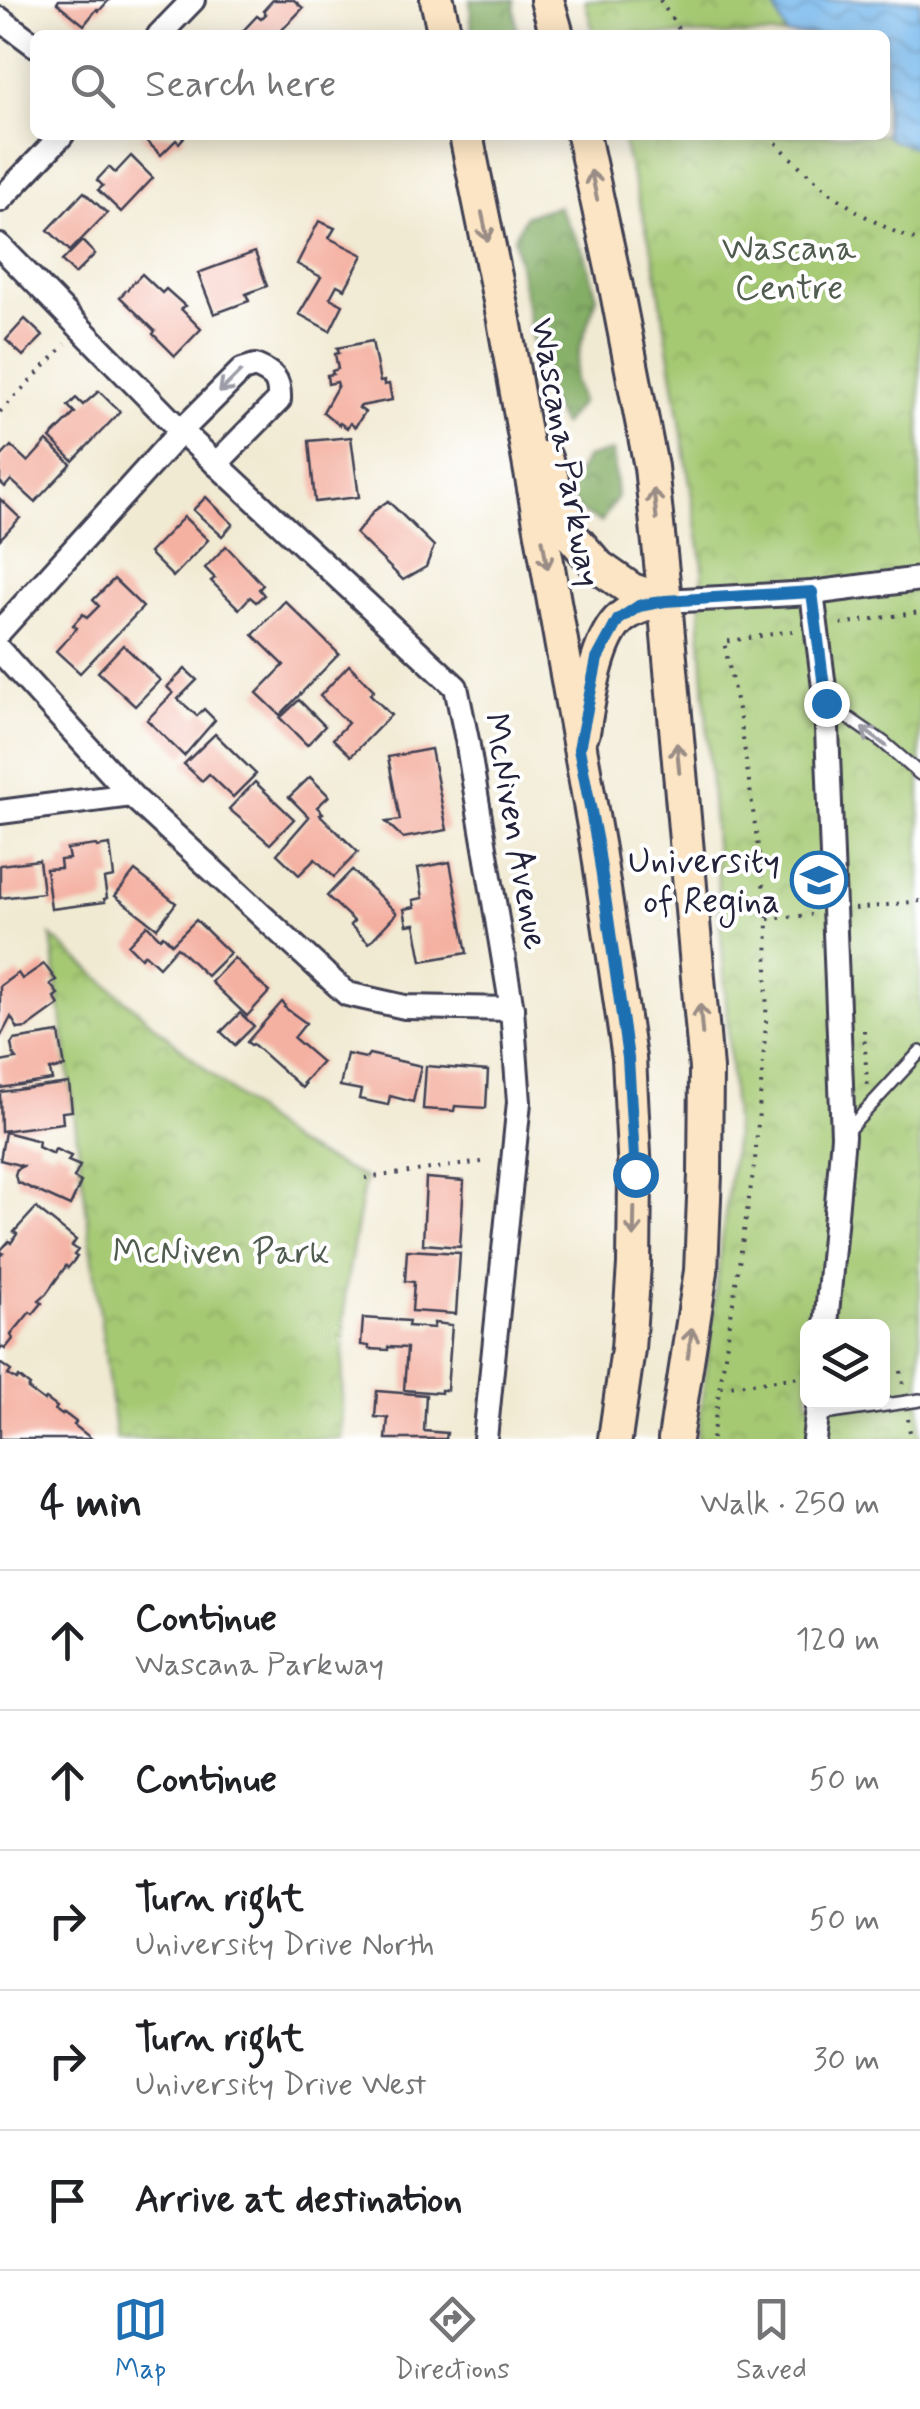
<!DOCTYPE html>
<meta charset="utf-8">
<style>
body{margin:0;font-family:Mynerve,sans-serif;background:#f6f6f6;color:#202124}
.controls{position:absolute;right:30px;bottom:30px;display:grid;overflow:hidden;border-radius:15px;box-shadow:0 5px 25px #0003}
.controls button{width:90px;height:90px;display:grid;place-items:center;padding:0;border:0;border-bottom:2px solid #e0e0e0;background:#fff;color:#202124;font:50px sans-serif}
.stop{position:absolute;width:30px;height:30px;margin:-22px;border:8px solid #1f6fb2;border-radius:50%;background:#fff}
.stop.end{background:#1f6fb2;border-color:#fff;box-shadow:0 2px 10px #0008}
.list{margin:0;padding:0;list-style:none}
h2{display:flex;justify-content:space-between;align-items:center;height:130px;margin:0;padding:0 40px;font-size:42px}
h2 small{font-size:32px;font-weight:400;color:#757577}
.list li{display:grid;grid-template-columns:65px 1fr auto;gap:30px;align-items:center;box-sizing:border-box;height:140px;padding:0 40px;border-top:2px solid #e0e0e0}
.list b{display:block;font-size:38px;white-space:nowrap}
.list p{margin:0;font-size:32px;white-space:nowrap;color:#757577}
.list em{font-size:32px;font-style:normal;color:#757577}
.icon{flex:none;width:55px;height:55px;fill:none;stroke:currentColor;stroke-width:2;stroke-linecap:round;stroke-linejoin:round}
.map{position:relative;flex:none;width:920px;height:1439px;overflow:hidden}
.search{position:absolute;background:#fff;box-shadow:0 5px 25px #0003;left:30px;right:30px;top:30px;height:110px;display:flex;align-items:center;gap:25px;box-sizing:border-box;padding:0 35px;border-radius:15px;color:#757577;font-size:38px}
.sheet{height:830px;background:#fff}
nav{display:flex;justify-content:space-around;align-items:center;box-sizing:border-box;height:140px;border-top:2px solid #e0e0e0;background:#fff;font-size:28px;color:#757577}
nav a{display:grid;justify-items:center;gap:5px}
nav .on{color:#1f6fb2}
.map>svg:first-child{display:block}
</style>
<div class="map">
<svg width="920" height="1439" viewBox="0 0 920 1439">
<defs>
<pattern id="forest-crowns" width="20" height="18" patternUnits="userSpaceOnUse" patternTransform="scale(2.5)"><rect width="20" height="18" fill="#84ad65"/><path d="M2 6a3 3 0 1 1 6 0M12 15a3 3 0 1 1 6 0" fill="none" stroke="#6c8c54"/></pattern>
<pattern id="park-crowns" width="20" height="18" patternUnits="userSpaceOnUse" patternTransform="scale(2.5)"><rect width="20" height="18" fill="#a5c973"/><path d="M2 6a3 3 0 1 1 6 0M12 15a3 3 0 1 1 6 0" fill="none" stroke="#8eac64"/></pattern>
<pattern id="water-waves" width="16" height="10" patternUnits="userSpaceOnUse" patternTransform="scale(2.5)"><rect width="16" height="10" fill="#78b9ed"/><path d="M0 5q4-4 8 0t8 0" fill="none" stroke="#6296c1"/></pattern>
</defs>
<rect width="100%" height="100%" fill="#fff"/>
<filter id="ink" filterUnits="userSpaceOnUse"><feTurbulence type="fractalNoise" baseFrequency=".01" numOctaves="2"/><feDisplacementMap in="SourceGraphic" scale="20" xChannelSelector="R" yChannelSelector="G"/><feConvolveMatrix kernelMatrix="1 2 1 2 8 2 1 2 1" color-interpolation-filters="sRGB"/></filter>
<filter id="wash" filterUnits="userSpaceOnUse"><feTurbulence type="fractalNoise" baseFrequency=".0048" numOctaves="4" result="noise"/><feDisplacementMap in="SourceGraphic" scale="40" xChannelSelector="R" yChannelSelector="G"/><feGaussianBlur stdDeviation="2.25" result="paint"/><feColorMatrix in="noise" values="0 0 0 0 0 0 0 0 0 0 0 0 0 0 0 0 0 1.4 0 .05"/><feComposite in="paint" operator="in"/></filter>
<g filter="url(#wash)">
<rect width="100%" height="100%" fill="#f1ead3"/>
<g fill="url(#forest-crowns)" stroke="#536850" stroke-width="2.5">
<polygon points="470,0 514,0 517,35 472,35"/>
<polygon points="558,206 585,254 597,297 580,347 574,380 581,402 562,425 540,382 514,237 526,215"/>
<polygon points="613,451 617,498 601,522 579,511 568,491 586,458"/>
</g>
<g fill="url(#park-crowns)" stroke="#647657" stroke-width="2.5" fill-rule="evenodd">
<path d="M585,0H920V1439H697L735,1135L700,624L703,566L654,258L621,135H885V35H594ZM808,1326H882V1402H808Z"/>
<polygon points="51,936 291,1143 365,1178 345,1292 341,1439 116,1439"/>
</g>
<polygon fill="url(#water-waves)" stroke="#4d6e94" stroke-width="2.5" points="771,0 920,0 920,149 890,140 885,135 885,35 787,35"/>
<g id="blocks">
<g fill="#f4b1a2">
<polygon points="59,0 109,0 99,11 97,9 84,25 57,3"/>
<polygon points="273,0 294,0 303,8 277,35 243,35 241,33 257,16 261,19 266,14 263,11"/>
<polygon points="140,135 186,135 179,143 176,140 161,155"/>
<polygon points="131,156 153,178 121,212 98,190 103,186 97,180 109,167 115,173"/>
<polygon points="84,192 107,213 70,251 48,230"/>
<polygon points="319,221 335,228 329,238 363,255 345,289 337,285 330,298 343,305 330,331 299,314 321,277 297,264"/>
<polygon points="82,241 95,254 75,274 62,261"/>
<polygon points="255,252 267,286 246,294 249,301 214,314 198,273"/>
<polygon points="142,274 162,293 166,289 185,306 181,309 201,329 175,356 153,334 155,331 120,297"/>
<polygon points="25,319 43,336 23,356 6,340"/>
<polygon points="372,341 380,382 384,381 384,385 389,384 392,400 361,406 359,408 365,412 355,427 350,423 347,428 340,423 339,425 323,412 338,385 337,382 328,384 327,375 333,374 332,371 338,369 335,354 339,353 337,348"/>
<polygon points="99,391 120,412 73,461 50,438 75,413 68,406 76,398 83,405"/>
<polygon points="351,437 359,497 315,502 309,441"/>
<polygon points="47,441 71,464 35,502 11,480 5,487 0,482 0,458 11,446 28,462"/>
<polygon points="206,497 233,524 222,536 193,510"/>
<polygon points="0,499 20,518 0,539"/>
<polygon points="388,501 434,546 426,567 403,580 356,534 374,511"/>
<polygon points="184,517 208,540 173,577 149,553"/>
<polygon points="226,546 263,585 259,589 264,595 256,602 250,597 239,609 211,581 215,578 205,568"/>
<polygon points="114,579 143,607 80,673 56,651 77,628 73,625 83,614 87,618 99,606 93,600"/>
<polygon points="285,601 339,654 280,715 257,693 284,665 253,635"/>
<polygon points="123,645 160,680 135,706 98,672"/>
<polygon points="349,665 374,690 370,694 391,715 351,756 333,739 348,723 320,696"/>
<polygon points="185,669 197,680 178,699 197,716 204,709 215,720 184,756 147,720 173,693 167,687"/>
<polygon points="299,700 325,726 307,745 280,718"/>
<polygon points="215,734 256,774 233,797 209,774 202,781 184,764"/>
<polygon points="431,749 447,830 403,838 386,822 400,820 388,757"/>
<polygon points="310,777 329,796 317,807 323,813 320,815 358,852 334,877 315,859 299,875 277,854 309,817 289,797"/>
<polygon points="255,782 294,819 270,844 229,809"/>
<polygon points="96,845 97,847 110,845 114,877 104,879 107,898 104,899 105,902 51,909 46,869 61,868 60,860 69,859 67,849"/>
<polygon points="39,860 43,893 0,898 0,865"/>
<polygon points="450,862 467,953 422,961 415,924 407,925 404,909 415,907 413,900 423,898 418,868"/>
<polygon points="352,870 397,913 369,943 350,925 354,921 327,896"/>
<polygon points="135,871 176,903 157,928 115,896"/>
<polygon points="196,920 230,953 207,976 177,947 159,967 145,954 141,958 128,945 147,925 160,938 163,935 172,944"/>
<polygon points="234,958 269,992 247,1016 211,982"/>
<polygon points="44,964 56,980 50,984 58,994 54,997 59,1005 27,1028 18,1029 11,1017 0,1038 0,986 18,973 22,979"/>
<polygon points="282,1002 285,1005 284,1007 306,1023 294,1038 322,1062 303,1083 305,1084 302,1088 253,1044 251,1045 247,1042"/>
<polygon points="240,1013 254,1026 235,1045 221,1032"/>
<polygon points="59,1033 65,1067 50,1070 52,1080 0,1088 0,1062 17,1059 13,1054 11,1044 14,1040"/>
<polygon points="347,1054 366,1058 369,1054 421,1066 413,1102 390,1096 388,1105 359,1099 361,1090 340,1086"/>
<polygon points="426,1066 488,1071 486,1108 455,1106 454,1111 423,1109"/>
<polygon points="69,1083 72,1111 62,1112 63,1123 1,1131 0,1092"/>
<polygon points="5,1132 39,1141 38,1147 53,1154 55,1149 71,1156 68,1161 80,1166 74,1178 81,1182 70,1206 17,1182 15,1175 17,1169 23,1166 0,1160"/>
<polygon points="426,1178 464,1181 460,1247 423,1244"/>
<polygon points="36,1208 76,1240 72,1246 78,1250 74,1255 77,1257 68,1268 66,1266 46,1294 39,1300 42,1303 33,1314 30,1312 11,1335 13,1339 5,1349 2,1347 0,1350 0,1256 3,1253 0,1251 9,1241 11,1243 17,1234 14,1232"/>
<polygon points="407,1250 460,1253 456,1314 412,1311 414,1282 405,1281"/>
<polygon points="363,1318 409,1321 408,1326 434,1328 434,1323 452,1325 447,1390 441,1390 441,1393 404,1390 407,1348 388,1347 388,1350 369,1349 369,1346 361,1345"/>
<polygon points="0,1363 11,1371 8,1375 17,1380 19,1377 30,1386 28,1389 44,1401 46,1399 57,1407 55,1410 62,1415 64,1413 76,1422 74,1425 92,1439 0,1439"/>
<polygon points="377,1391 426,1395 424,1431 447,1433 446,1439 386,1439 388,1418 375,1417"/>
</g>
</g>
</g>
<g filter="url(#ink)">
<use href="#blocks" fill-opacity="0" stroke="#414052" stroke-width="2.5"/>
<g fill="none" stroke-linecap="round" stroke-linejoin="round">
<g stroke="#414052" stroke-width="16">
<g id="lane">
<polyline points="828,704 883,742 920,774"/>
<polyline points="846,1132 920,1052"/>
<polyline points="817,1415 920,1400"/>
</g>
</g>
<g stroke="#414052" stroke-width="28">
<g id="street">
<polyline points="0,19 35,45"/>
<polyline points="159,35 193,0"/>
<polyline points="0,200 62,135"/>
<polyline points="0,246 181,431 456,687 467,740 512,1009 519,1102 485,1439"/>
<polyline points="812,593 826,703 843,1136 826,1326"/>
<polyline points="665,601 812,593 920,579"/>
<path d="M0,631L181,431L242,370L255,366C274,374 280,379 279,400L216,464"/>
<polyline points="0,651 131,795 347,994 405,1007 512,1009"/>
<polyline points="0,812 131,795"/>
<polyline points="814,1439 819,1402"/>
</g>
</g>
<g stroke="#414052" stroke-width="38">
<g id="secondary">
<polyline points="437,0 445,35"/>
<polyline points="547,0 557,35"/>
<polyline points="466,135 504,320 598,849 629,1058 635,1174 634,1265 628,1349 615,1439"/>
<polyline points="583,135 615,282 651,467 665,601 706,1069 705,1174 701,1271 675,1439"/>
<polyline points="545,458 571,535 599,567 632,590 665,601"/>
<path d="M583,732C589,700 596,640 621,618C634,607 649,604 665,601"/>
</g>
</g>
<g stroke="#414052" stroke-width="4" stroke-dasharray="2.5 8" stroke-linecap="butt">
<polyline points="660,0 682,35"/>
<path d="M769,135C812,182 859,220 920,242"/>
<polyline points="0,412 66,344"/>
<polyline points="841,624 920,612"/>
<polyline points="855,909 920,901"/>
<polyline points="768,919 811,915"/>
<polyline points="864,1030 867,1085"/>
<polyline points="365,1178 489,1161"/>
<polyline points="901,1371 903,1385"/>
<polyline points="721,1387 808,1376"/>
<polyline points="908,1419 911,1439"/>
<polyline points="712,1439 755,1160 766,1024 768,919 741,724 724,642 797,630"/>
</g>
<use href="#lane" stroke="#fff" stroke-width="11"/>
<use href="#street" stroke="#fff" stroke-width="22"/>
<use href="#secondary" stroke="#fce5c4" stroke-width="32"/>
</g>
<defs><path id="oneway-shaft" d="M-6 0H5M1.5-3L5.5 0L1.5 3" fill="none" stroke-width="1.6" stroke-linecap="round" stroke-linejoin="round" transform="scale(2.5)"/></defs>
<g stroke="#9a8d86">
<use href="#oneway-shaft" transform="translate(594 185) rotate(-102)"/>
<use href="#oneway-shaft" transform="translate(485 227) rotate(78)"/>
<use href="#oneway-shaft" transform="translate(655 504) rotate(-96)"/>
<use href="#oneway-shaft" transform="translate(545 554) rotate(80)"/>
<use href="#oneway-shaft" transform="translate(678 758) rotate(-95)"/>
<use href="#oneway-shaft" transform="translate(701 1019) rotate(-95)"/>
<use href="#oneway-shaft" transform="translate(634 1222) rotate(91)"/>
<use href="#oneway-shaft" transform="translate(690 1343) rotate(-81)"/>
</g>
<g stroke="#9c9ca7">
<use href="#oneway-shaft" transform="translate(230 382) rotate(135)"/>
<use href="#oneway-shaft" transform="translate(874 737) rotate(-144)"/>
</g>
</g>
<g fill="none" stroke-linecap="round" stroke-linejoin="round" filter="url(#ink)">
<polyline stroke="#1f6fb2" stroke-width="12" points="635,1174 628,1058 598,848 579,749 597,659 618,620 639,606 665,601 812,592 826,703"/>
</g>
<defs>
<g id="university-ring" transform="scale(2.875)"><circle r="9.5" fill="#fff" stroke="#1f6fb2" stroke-width="1.5"/><path d="M0-5L7-2L0 1L-7-2ZM-4 1L0 2.5L4 1V4Q0 6-4 4Z" fill="#1f6fb2"/></g>
</defs>
<g fill-rule="evenodd">
<use href="#university-ring" x="819" y="880"/>
</g>
<g text-anchor="middle" stroke-width="8" stroke-linejoin="round" paint-order="stroke">
<g font-size="35" fill="#505c4f" stroke="#fff">
<text x="789" y="259">Wascana<tspan x="789" dy="40">Centre</tspan></text>
<text x="221" y="1263">McNiven Park</text>
</g>
<g font-size="35" fill="#22223b" stroke="#fff">
<text transform="translate(567 452) rotate(80)" y="12">Wascana Parkway</text>
<text transform="translate(517 831) rotate(80)" y="12">McNiven Avenue</text>
</g>
<g font-size="35" fill="#22223b" stroke="#fff" text-anchor="end">
<text x="780" y="872">University<tspan x="780" dy="40">of Regina</tspan></text>
</g>
</g>
</svg>
<div class="controls">
<button><svg class="icon" aria-label="layers" viewBox="0 0 24 24"><path d="M12 4l9 5-9 5-9-5zM3 14l9 5 9-5"/></svg></button>
</div>
<div class="stop" style="left:635px;top:1174px"></div>
<div class="stop end" style="left:826px;top:703px"></div>
<div class="search"><svg class="icon" aria-label="search" viewBox="0 0 24 24"><circle cx="10" cy="10" r="6"/><path d="M15 15l6 6"/></svg>Search here</div>
</div>
<section class="sheet">
<h2>4 min<small>Walk · 250 m</small></h2>
<ul class="list">
<li><svg class="icon" aria-label="ahead" viewBox="0 0 24 24"><path d="M12 20V5M6 11l6-6 6 6"/></svg><div><b>Continue</b><p>Wascana Parkway</p></div><em>120 m</em></li>
<li><svg class="icon" aria-label="ahead" viewBox="0 0 24 24"><path d="M12 20V5M6 11l6-6 6 6"/></svg><div><b>Continue</b></div><em>50 m</em></li>
<li><svg class="icon" aria-label="right" viewBox="0 0 24 24"><path d="M7 20v-9h11M14 6l5 5-5 5"/></svg><div><b>Turn right</b><p>University Drive North</p></div><em>50 m</em></li>
<li><svg class="icon" aria-label="right" viewBox="0 0 24 24"><path d="M7 20v-9h11M14 6l5 5-5 5"/></svg><div><b>Turn right</b><p>University Drive West</p></div><em>30 m</em></li>
<li><svg class="icon" aria-label="arrive" viewBox="0 0 24 24"><path d="M6 21V4h12l-3 4 3 4H6"/></svg><div><b>Arrive at destination</b></div></li>
</ul>
</section>
<nav>
<a class="on"><svg class="icon" aria-label="map" viewBox="0 0 24 24"><path d="M3 6l6-2 6 2 6-2v14l-6 2-6-2-6 2zM9 4v14M15 6v14"/></svg>Map</a>
<a><svg class="icon" aria-label="directions" viewBox="0 0 24 24"><path d="M12 3l9 9-9 9-9-9zM9 14v-3h6M13 9l2 2-2 2"/></svg>Directions</a>
<a><svg class="icon" aria-label="saved" viewBox="0 0 24 24"><path d="M7 4h10v16l-5-4-5 4z"/></svg>Saved</a>
</nav>
